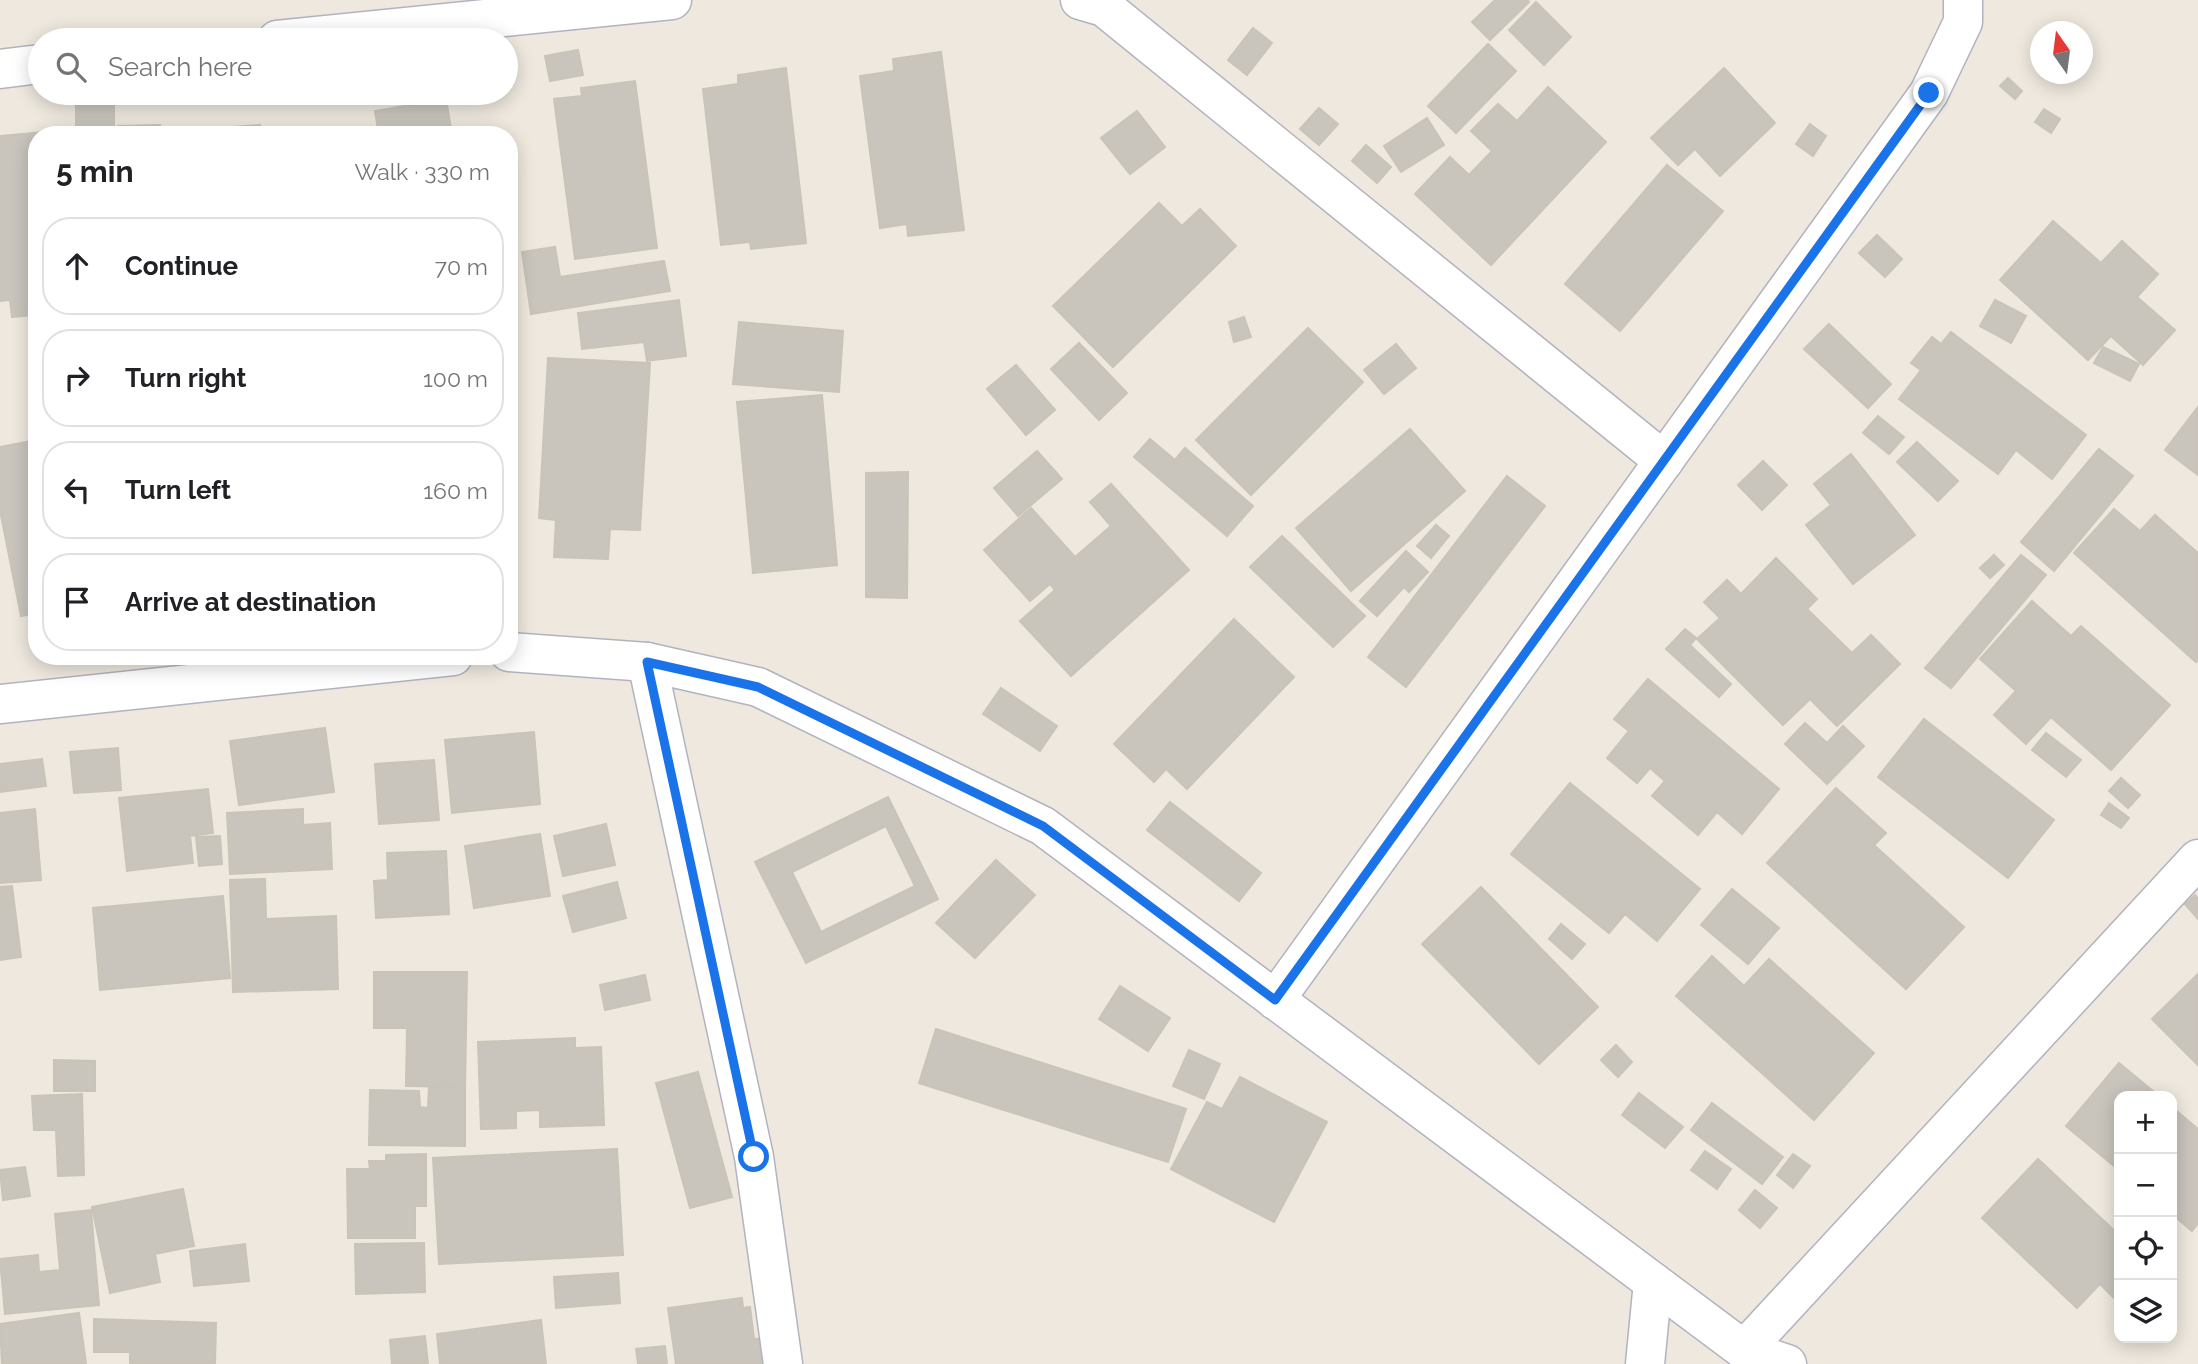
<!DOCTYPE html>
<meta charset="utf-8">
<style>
body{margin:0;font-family:Raleway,sans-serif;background:#f6f6f6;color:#202124}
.controls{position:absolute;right:21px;bottom:21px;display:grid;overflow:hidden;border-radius:14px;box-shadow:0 4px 18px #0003}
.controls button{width:63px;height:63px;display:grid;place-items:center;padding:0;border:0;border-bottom:2px solid #e0e0e0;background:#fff;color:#202124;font:35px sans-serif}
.compass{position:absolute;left:2030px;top:21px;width:63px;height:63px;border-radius:50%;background:#fff;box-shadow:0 4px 18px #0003;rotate:346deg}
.stop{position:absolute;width:21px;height:21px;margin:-16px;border:5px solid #1a73e8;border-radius:50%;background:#fff}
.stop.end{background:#1a73e8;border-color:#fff;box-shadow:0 2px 7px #0008}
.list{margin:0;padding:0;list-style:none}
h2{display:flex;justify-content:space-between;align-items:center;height:91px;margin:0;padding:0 28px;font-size:30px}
h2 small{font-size:23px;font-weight:400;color:#757577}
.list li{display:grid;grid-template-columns:46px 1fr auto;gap:21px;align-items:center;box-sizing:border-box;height:98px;margin:0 14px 14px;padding:0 14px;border:2px solid #e0e0e0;border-radius:28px}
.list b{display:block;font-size:26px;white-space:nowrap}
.list em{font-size:23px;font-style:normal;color:#757577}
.icon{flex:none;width:38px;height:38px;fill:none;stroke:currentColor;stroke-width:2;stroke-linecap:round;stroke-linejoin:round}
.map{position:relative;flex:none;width:2198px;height:1364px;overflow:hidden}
.search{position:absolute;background:#fff;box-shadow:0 4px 18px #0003;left:28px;top:28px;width:490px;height:77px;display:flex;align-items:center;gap:18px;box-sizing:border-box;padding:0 24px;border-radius:38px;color:#757577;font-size:26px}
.panel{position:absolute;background:#fff;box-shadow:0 4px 18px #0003;left:28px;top:126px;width:490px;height:539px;border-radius:28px}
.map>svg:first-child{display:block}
</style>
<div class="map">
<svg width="2198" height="1364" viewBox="0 0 2198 1364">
<rect width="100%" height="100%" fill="#eee8de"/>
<g fill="#c9c5bd" stroke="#c9c4b7" stroke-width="2" fill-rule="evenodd">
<polygon points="1495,0 1527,0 1529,2 1490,40 1472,22"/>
<polygon points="1536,2 1571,37 1544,65 1509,30"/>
<polygon points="1253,28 1272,43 1247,75 1228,60"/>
<polygon points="1488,44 1516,71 1456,133 1428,106"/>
<polygon points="578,50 583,75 550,81 545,56"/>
<polygon points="941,52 964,230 908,236 907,224 880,228 860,76 894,71 893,59"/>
<polygon points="786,68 806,243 751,249 750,242 721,245 703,89 738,84 738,75"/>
<polygon points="1724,68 1775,123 1720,176 1695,149 1678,165 1651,138"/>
<polygon points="2008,78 2022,91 2015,99 2000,86"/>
<polygon points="635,81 657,248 575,259 554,99 582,96 581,88"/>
<polygon points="1548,87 1606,142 1491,265 1415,194 1450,157 1469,175 1492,151 1471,131 1498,104 1517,121"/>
<polygon points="446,99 452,135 379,135 375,111"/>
<polygon points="76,102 114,103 114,135 76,135"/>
<polygon points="1319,108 1338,124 1319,145 1300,129"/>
<polygon points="2044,109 2060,119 2051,133 2035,122"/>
<polygon points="1137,111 1165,147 1130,174 1101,138"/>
<polygon points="1427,118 1444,145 1401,172 1384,146"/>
<polygon points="1810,124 1826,136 1813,156 1796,144"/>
<polygon points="160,125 160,135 118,135 118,126"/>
<polygon points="260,125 261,135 195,135 194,130"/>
<polygon points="44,132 45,135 37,135 37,315 12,317 10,300 0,301 0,136"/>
<polygon points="1366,145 1391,167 1377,183 1352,161"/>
<polygon points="1667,165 1723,211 1620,331 1565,284"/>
<polygon points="1159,203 1182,226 1200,209 1236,246 1113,367 1053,306"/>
<polygon points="2053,221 2101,263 2122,241 2158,274 2137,297 2175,330 2143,365 2111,336 2088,360 2000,280"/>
<polygon points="1877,235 1902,259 1885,277 1859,253"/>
<polygon points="555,247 560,277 664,261 670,291 531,314 522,252"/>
<polygon points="679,300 686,356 647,361 644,342 582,349 578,313"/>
<polygon points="1995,300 2026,316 2011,343 1980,326"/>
<polygon points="1244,317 1251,337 1234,342 1229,322"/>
<polygon points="739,322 843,331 839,392 733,384"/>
<polygon points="1829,324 1891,384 1868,408 1804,349"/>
<polygon points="1308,328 1363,382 1251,495 1196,440"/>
<polygon points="1951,332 2086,435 2052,479 2016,450 1998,474 1899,399 1921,370 1911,363 1932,337 1941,344"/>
<polygon points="1079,343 1127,393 1099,420 1051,369"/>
<polygon points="1396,344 1416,368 1384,394 1364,370"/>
<polygon points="2103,347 2139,364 2130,381 2094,363"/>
<polygon points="548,358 650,363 640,530 610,529 608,559 554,557 556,520 539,518"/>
<polygon points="1016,365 1055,410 1026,435 987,389"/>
<polygon points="822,395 837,565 753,573 737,402"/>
<polygon points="2198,407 2198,475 2165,450"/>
<polygon points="1878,416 1904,437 1889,454 1863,433"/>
<polygon points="1410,429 1465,491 1351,591 1296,528"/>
<polygon points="1150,439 1175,460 1185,448 1253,506 1227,536 1134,457"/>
<polygon points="37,440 37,613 21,616 0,510 0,447"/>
<polygon points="1917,442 1958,481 1938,501 1897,462"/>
<polygon points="2099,449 2133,476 2054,571 2021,542"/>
<polygon points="1037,451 1062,479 1018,516 994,488"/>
<polygon points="1851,454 1915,535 1853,584 1806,525 1831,505 1814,484"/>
<polygon points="1763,461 1787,485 1762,510 1738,485"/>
<polygon points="908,472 907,598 866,597 866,473"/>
<polygon points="1507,476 1545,506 1406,687 1368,657"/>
<polygon points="1111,484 1189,570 1071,676 1020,621 1055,590 1050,584 1030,601 984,550 1031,508 1075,557 1111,526 1090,502"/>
<polygon points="2114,509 2140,531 2155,515 2198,553 2198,660 2196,662 2074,553"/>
<polygon points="1436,525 1449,536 1431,558 1417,546"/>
<polygon points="1282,536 1365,616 1333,647 1250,567"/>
<polygon points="1406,551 1428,572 1409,592 1404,587 1377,616 1360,601"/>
<polygon points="1994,555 2004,565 1990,578 1980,568"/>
<polygon points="2021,555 2046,575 1951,688 1925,668"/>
<polygon points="1776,558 1817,599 1807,609 1852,653 1871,635 1900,664 1837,726 1810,699 1783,725 1697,639 1720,618 1704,602 1727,580 1741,594"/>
<polygon points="2032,601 2071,636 2081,626 2170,705 2111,770 2051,717 2026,744 1994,715 2016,691 1980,659"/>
<polygon points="1234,619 1294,677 1187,789 1166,769 1154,782 1114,744"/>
<polygon points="1685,629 1696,638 1690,645 1731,684 1719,697 1666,649"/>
<polygon points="1648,679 1779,789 1742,834 1717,812 1698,835 1652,796 1665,781 1650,768 1637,783 1607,758 1629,731 1614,719"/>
<polygon points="1001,688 1057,726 1040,751 983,714"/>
<polygon points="1924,719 2054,820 2008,878 1878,777"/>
<polygon points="1805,723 1827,743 1843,726 1864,746 1827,784 1785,744"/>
<polygon points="325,728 334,792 239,805 230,741"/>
<polygon points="534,732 540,804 452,813 445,740"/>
<polygon points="2046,733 2081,760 2066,777 2032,750"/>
<polygon points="118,748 121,790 74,793 70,752"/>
<polygon points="42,759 46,786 0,792 0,764"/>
<polygon points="434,760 439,820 379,824 375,764"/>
<polygon points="2121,778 2140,795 2128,808 2109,791"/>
<polygon points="1570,783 1700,889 1657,941 1625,914 1609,933 1511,854"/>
<polygon points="1836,788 1886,833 1874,845 1964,927 1906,989 1767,863"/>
<polygon points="208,789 213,833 190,836 193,863 127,871 119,798"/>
<path d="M888,797L938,899L806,963L755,862ZM886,826L915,886L821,932L792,872Z"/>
<polygon points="1170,802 1261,873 1239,901 1147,830"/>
<polygon points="2109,803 2129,818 2121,828 2101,815"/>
<polygon points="35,809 41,880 0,883 0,813"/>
<polygon points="303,809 303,825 330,823 332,869 230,874 227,813"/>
<polygon points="606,824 615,865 563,876 554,836"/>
<polygon points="540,834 550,896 474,908 465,846"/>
<polygon points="220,836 222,864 199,866 196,837"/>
<polygon points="446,851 449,914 376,918 374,881 388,880 387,853"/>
<polygon points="996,860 1035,895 975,958 936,923"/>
<polygon points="265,879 266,919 336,916 338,989 233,992 230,880"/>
<polygon points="617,882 626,918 573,932 563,896"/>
<polygon points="12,886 21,957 0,960 0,887"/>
<polygon points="1481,887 1598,1007 1539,1064 1422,944"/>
<polygon points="1732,889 1779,928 1748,964 1701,925"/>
<polygon points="2195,895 2198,899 2198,919 2185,904"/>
<polygon points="223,896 230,978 100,990 93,908"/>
<polygon points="1561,924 1585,944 1572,959 1549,939"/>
<polygon points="1712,956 1744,986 1769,959 1874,1053 1814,1120 1676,996"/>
<polygon points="374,972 467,972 466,1028 374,1028"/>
<polygon points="2198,974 2198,1065 2152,1019"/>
<polygon points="645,975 650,1000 605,1010 600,985"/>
<polygon points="1120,986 1170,1018 1148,1051 1099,1019"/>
<polygon points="407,1028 466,1028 465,1087 406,1086"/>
<polygon points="936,1029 1186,1109 1168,1162 919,1083"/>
<polygon points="575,1038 575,1048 601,1047 604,1125 540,1127 540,1110 516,1111 516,1128 481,1129 478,1042"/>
<polygon points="1616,1045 1632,1062 1618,1077 1601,1060"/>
<polygon points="1189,1050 1220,1064 1204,1099 1173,1086"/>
<polygon points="54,1060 95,1061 95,1091 54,1091"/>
<polygon points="2119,1063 2159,1096 2119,1096 2119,1170 2066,1126"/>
<polygon points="698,1072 732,1197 690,1208 656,1083"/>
<polygon points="1240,1077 1327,1122 1274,1222 1171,1169 1207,1102 1222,1109"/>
<polygon points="429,1086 465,1087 465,1146 369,1145 370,1090 419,1091 420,1107 428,1108"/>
<polygon points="1639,1093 1683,1127 1665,1148 1622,1115"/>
<polygon points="82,1094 84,1175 58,1176 56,1130 34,1130 32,1096"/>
<polygon points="1712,1103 1783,1157 1762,1184 1691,1130"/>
<polygon points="2172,1107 2198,1129 2198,1223 2192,1231 2172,1214"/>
<polygon points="617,1149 623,1255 439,1264 433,1158"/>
<polygon points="1705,1151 1731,1169 1717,1189 1691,1170"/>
<polygon points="426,1154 426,1206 415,1206 415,1238 348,1238 347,1169 370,1169 369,1161 386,1161 386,1155"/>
<polygon points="1793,1154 1810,1166 1793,1188 1777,1175"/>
<polygon points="2038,1159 2119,1235 2119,1303 2100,1284 2077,1308 1982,1218"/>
<polygon points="25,1167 30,1196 3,1200 0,1170"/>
<polygon points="183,1189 194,1246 155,1254 160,1282 110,1293 92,1207"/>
<polygon points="1755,1190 1777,1208 1760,1228 1739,1210"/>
<polygon points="91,1210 99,1305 5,1314 0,1259 38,1255 39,1272 60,1270 55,1214"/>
<polygon points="424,1243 425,1292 356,1294 355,1244"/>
<polygon points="245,1244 249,1281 194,1286 190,1251"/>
<polygon points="618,1273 620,1303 556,1308 554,1277"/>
<polygon points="742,1298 743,1308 750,1307 754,1339 766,1338 769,1364 676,1364 668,1308"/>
<polygon points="79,1313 86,1364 2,1364 0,1324"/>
<polygon points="94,1319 216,1323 215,1364 130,1364 130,1352 94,1352"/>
<polygon points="541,1320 546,1364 440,1364 437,1334"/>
<polygon points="425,1336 428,1364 392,1364 390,1340"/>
<polygon points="665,1346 667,1364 638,1364 636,1349"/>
</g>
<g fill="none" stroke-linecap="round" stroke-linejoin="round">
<g stroke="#b2b3bf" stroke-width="41">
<g id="minor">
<polyline points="1080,0 1104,7 1664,461"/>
<polyline points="277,40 672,0"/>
<polyline points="0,69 40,64"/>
<polyline points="509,652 647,662 758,687 1043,826 1744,1350 1787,1364"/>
<polyline points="647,662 754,1157 783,1364"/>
<polyline points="0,704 453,656"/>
<polyline points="1275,1000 1929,93 1963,22 1963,0"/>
<polyline points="1744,1350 2198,859"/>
<polyline points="1645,1364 1653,1282"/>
</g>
</g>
<use href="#minor" stroke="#fff" stroke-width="38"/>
</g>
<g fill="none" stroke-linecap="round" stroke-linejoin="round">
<polyline stroke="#1a73e8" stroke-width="9" points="754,1157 647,662 758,687 1043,826 1275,1000 1929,93"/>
</g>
</svg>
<div class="controls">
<button>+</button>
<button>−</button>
<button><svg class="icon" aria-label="locate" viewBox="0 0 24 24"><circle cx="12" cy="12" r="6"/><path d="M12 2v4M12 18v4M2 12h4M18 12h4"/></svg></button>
<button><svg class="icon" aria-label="layers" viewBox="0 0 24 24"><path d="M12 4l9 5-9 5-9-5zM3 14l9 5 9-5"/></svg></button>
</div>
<svg class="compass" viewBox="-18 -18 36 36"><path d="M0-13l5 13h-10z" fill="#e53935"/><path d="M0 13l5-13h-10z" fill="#757577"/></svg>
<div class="stop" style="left:754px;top:1157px"></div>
<div class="stop end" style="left:1929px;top:93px"></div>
<div class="search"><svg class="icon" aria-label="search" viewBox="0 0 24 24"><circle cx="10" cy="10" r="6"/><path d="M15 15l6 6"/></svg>Search here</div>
<section class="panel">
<h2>5 min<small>Walk · 330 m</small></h2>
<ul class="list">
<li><svg class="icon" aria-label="ahead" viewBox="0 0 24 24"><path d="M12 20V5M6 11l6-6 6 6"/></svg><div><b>Continue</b></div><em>70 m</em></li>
<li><svg class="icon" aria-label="right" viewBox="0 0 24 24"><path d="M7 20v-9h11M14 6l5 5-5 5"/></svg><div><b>Turn right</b></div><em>100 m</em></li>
<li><svg class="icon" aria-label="left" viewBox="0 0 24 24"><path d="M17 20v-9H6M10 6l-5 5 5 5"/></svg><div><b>Turn left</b></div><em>160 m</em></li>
<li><svg class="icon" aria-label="arrive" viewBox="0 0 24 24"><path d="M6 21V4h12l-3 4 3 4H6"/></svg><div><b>Arrive at destination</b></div></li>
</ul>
</section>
</div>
